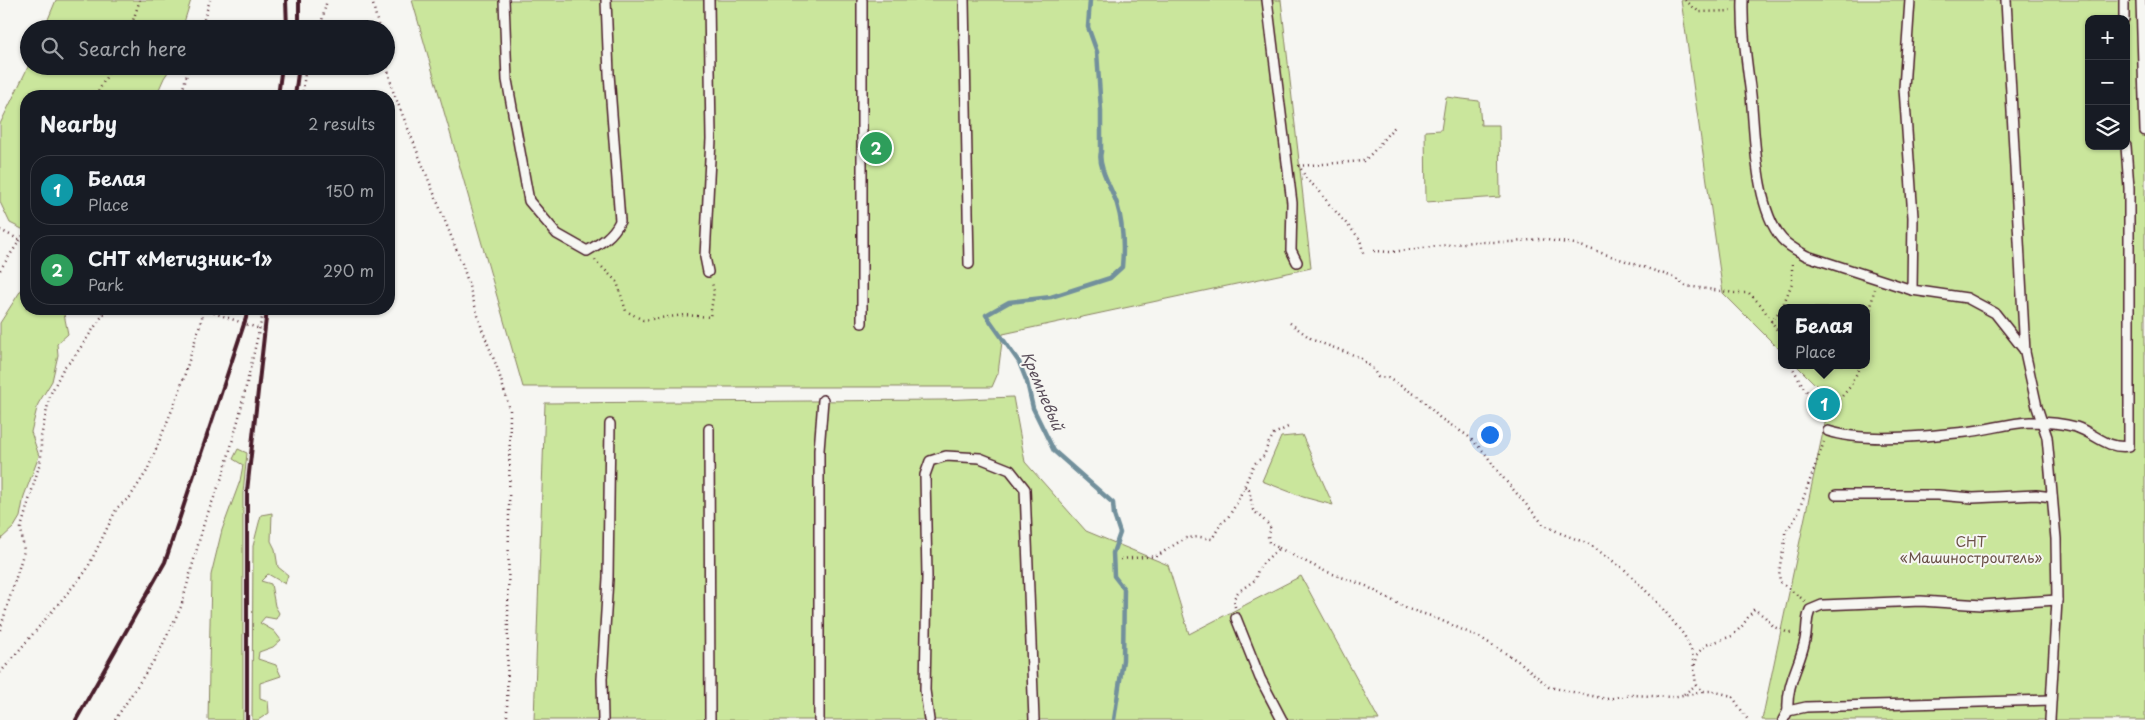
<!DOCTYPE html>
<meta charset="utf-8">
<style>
body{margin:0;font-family:"Playpen Sans",sans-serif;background:#20242c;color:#f1f3f6}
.controls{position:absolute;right:15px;top:15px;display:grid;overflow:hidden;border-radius:10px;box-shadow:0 1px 4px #0004}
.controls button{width:45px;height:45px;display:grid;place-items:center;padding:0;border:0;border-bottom:1px solid #363941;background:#171b24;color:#f1f3f6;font:25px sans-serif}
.you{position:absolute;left:1489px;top:434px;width:18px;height:18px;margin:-12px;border:4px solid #fff;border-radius:50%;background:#1a73e8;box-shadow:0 0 0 8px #1a73e833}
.badge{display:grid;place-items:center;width:32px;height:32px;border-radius:50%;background:#ea580c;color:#fff;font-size:16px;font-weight:700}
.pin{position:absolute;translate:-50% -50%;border:2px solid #fff;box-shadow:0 1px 5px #0006}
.popup{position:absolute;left:1778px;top:304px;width:92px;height:65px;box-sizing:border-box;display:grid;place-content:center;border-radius:10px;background:#171b24;filter:drop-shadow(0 1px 4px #0005);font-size:16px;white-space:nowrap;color:#9ea1a6}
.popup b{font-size:19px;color:#f1f3f6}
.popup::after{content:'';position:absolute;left:50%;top:100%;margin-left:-10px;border:10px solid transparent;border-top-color:#171b24}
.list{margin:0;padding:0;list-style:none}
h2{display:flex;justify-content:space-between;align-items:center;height:65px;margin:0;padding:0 20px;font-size:21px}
h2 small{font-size:16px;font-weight:400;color:#9ea1a6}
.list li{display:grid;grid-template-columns:32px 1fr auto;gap:15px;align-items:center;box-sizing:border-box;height:70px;margin:0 10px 10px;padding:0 10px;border:1px solid #363941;border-radius:20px}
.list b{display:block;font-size:19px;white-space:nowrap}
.list p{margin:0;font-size:16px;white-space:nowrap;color:#9ea1a6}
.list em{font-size:16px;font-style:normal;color:#9ea1a6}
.icon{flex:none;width:28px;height:28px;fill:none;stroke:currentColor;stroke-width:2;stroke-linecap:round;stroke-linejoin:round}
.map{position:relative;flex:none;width:2145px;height:720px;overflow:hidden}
.search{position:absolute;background:#171b24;box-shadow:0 1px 4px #0004;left:20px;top:20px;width:375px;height:55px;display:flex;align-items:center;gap:12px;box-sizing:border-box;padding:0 18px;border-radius:28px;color:#9ea1a6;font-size:19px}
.panel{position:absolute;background:#171b24;box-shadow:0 1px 4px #0004;left:20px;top:90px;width:375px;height:225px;border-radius:20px}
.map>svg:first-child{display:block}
</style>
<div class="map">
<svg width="2145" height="720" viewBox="0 0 2145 720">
<rect width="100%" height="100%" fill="#f6f6f2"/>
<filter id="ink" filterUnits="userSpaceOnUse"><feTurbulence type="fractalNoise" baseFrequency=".02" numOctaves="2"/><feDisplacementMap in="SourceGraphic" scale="10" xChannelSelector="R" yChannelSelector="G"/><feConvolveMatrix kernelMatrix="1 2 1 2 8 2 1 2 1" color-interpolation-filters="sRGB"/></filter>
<g filter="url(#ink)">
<g fill="#cae69c" stroke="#8a8264" fill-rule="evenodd">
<polygon points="56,0 191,0 182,29 44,29"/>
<polygon points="412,0 1281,0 1311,268 1003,334 998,373 992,387 523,387"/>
<path d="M1681,0H2145V720H1762L1830,399L1796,365H1866V308H1782L1781,351L1723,293ZM2089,19H2126V146H2089Z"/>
<polygon points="29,65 172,66 164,78 156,96 26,96 26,231 10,223 0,202 0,124"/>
<polygon points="1446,97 1479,101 1481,125 1499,125 1500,197 1426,202 1425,131 1441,130"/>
<polygon points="23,287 26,287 26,309 63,309 68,334 57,344 58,355 52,381 38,404 31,432 39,456 24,496 20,517 14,527 0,540 0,323"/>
<polygon points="1013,397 1025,462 1086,531 1168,565 1189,634 1301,576 1379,720 534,720 545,403 942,400"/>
<polygon points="1302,435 1333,505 1303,497 1262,481 1281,437"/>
<polygon points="238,449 247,453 243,493 243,720 208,720 211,575 222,530 240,481 243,465 233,459"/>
<polygon points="272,513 271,541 275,549 278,567 288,575 285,584 268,574 261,581 271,584 275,606 279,613 276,619 265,617 260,623 274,631 281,640 273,647 259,652 258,659 276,665 281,676 260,683 260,698 268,701 269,713 258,720 252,720 253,546 261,515"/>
</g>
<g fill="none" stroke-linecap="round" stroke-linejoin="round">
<path stroke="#72909c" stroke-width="4.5" d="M1090,0L1088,27L1097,52L1101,111V152C1097,166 1113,191 1117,204C1123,224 1124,246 1122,267L1110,278L1051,297L1009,302L986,315L1019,362L1027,382L1033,408L1054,451L1113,503L1114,515L1120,533L1113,553L1114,576L1124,589L1123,660L1114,720"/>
<g stroke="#4a1f2b" stroke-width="12">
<g id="service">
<path d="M504,0L507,80L529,201L557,234L587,251C601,243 613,236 620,221L609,74L606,0"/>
<polyline points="862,0 862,323"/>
<polyline points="964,0 969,264"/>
<polyline points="1267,0 1292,203 1291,250 1297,262"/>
<path d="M1743,0C1742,32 1747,64 1751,95C1755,135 1755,208 1782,239C1789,247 1798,251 1807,256L1912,290"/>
<polyline points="1910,0 1904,88 1913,217 1912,290 1967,298 1995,313 2025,351"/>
<polyline points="2006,0 2025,352 2037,407 2047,437 2056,539 2057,600 2050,720"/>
<polyline points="2141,0 2145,131"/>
<polyline points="2124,19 2124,0"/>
<polyline points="708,272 705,257 711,139 709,0"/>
<polyline points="709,429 710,720"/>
<path d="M1828,431C1864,443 1928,436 1966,432C1987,430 2009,423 2030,422C2045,422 2062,423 2076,427C2096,434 2106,449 2129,446V188L2126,146"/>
<polyline points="1836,495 1938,495 1973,498 2036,495 2052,497"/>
<polyline points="1236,618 1260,678 1282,720"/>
<path d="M1788,711C1786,683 1800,666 1805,640C1808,628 1805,623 1810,610L1822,605L1921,601L1982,605L2057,600"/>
<polyline points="603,720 602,679 608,578 610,424"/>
<polyline points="819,720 819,450 823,400"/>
<polyline points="929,720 925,690 927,576 925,475 930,461 946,456 980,458 1010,470 1025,489 1034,720"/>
<polyline points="1783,720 1788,711 1806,707 2050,700"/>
</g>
</g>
<g stroke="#4a1f2b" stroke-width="2.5" stroke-dasharray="1 4" stroke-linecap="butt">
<polyline points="372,0 379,29"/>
<polyline points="1685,0 1699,12 1731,11"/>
<polyline points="130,29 140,0"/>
<polyline points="201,29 210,0"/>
<polyline points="320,29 327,0"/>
<polyline points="386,62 393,91 463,266 482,329 498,370 510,410 507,720"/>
<polyline points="96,96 112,66"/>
<polyline points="181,96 189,66"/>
<polyline points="302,96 306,66"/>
<path d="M1298,166L1363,161C1376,152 1383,137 1396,126"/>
<polyline points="1301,169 1308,181 1318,189 1329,204 1360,239 1364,256"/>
<polyline points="0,230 26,243"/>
<polyline points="1374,251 1391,252 1472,242 1513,242 1540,239 1575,244 1673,277 1686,286 1735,293 1749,293 1761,305 1781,336 1782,340"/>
<polyline points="595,260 617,282 626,311 643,320 685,315 710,317 714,291 712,283"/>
<polyline points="0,270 26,231"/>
<polyline points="1782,308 1792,283 1792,261"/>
<polyline points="1771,322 1782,308"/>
<polyline points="1290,323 1313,340 1359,357 1373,369 1378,377 1388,378 1419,397 1440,418 1468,436 1484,452 1499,473 1543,524 1560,533 1589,544 1624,569 1659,604 1684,635 1692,652 1696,685 1704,691 1712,691 1732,696 1748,720"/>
<polyline points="1866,339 1874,289"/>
<polyline points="1791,365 1804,388 1826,415 1827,420"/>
<polyline points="1826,415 1850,387 1861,365"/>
<polyline points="1279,548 1322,570 1366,586 1408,609 1431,616 1481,638 1521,663 1549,687 1607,699 1631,695 1672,697 1704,691"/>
<polyline points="1121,559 1157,556 1185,538 1200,537 1212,539 1222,522 1227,519 1237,503 1254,464 1264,456 1268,444 1274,434 1290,426"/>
<path d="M1805,601L1780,582C1777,562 1786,551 1785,532L1796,518L1824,442"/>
<polyline points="1235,607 1234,598 1238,592 1255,580 1258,570 1264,562 1279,548 1269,543 1268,536 1271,529 1268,524 1253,510 1249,490 1244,486"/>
<polyline points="0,630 24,551 21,528 41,459 41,437 50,395 64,367 72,360 107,309"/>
<polyline points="1695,665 1698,653 1706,645 1732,636 1742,626 1754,609 1765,617 1774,627 1789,633 1794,631"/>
<polyline points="0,673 86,571 117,508 130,497 147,471 179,393 202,318 203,309 260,329"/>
<polyline points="1684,694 1696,685"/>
<polyline points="115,720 158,654 181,607 204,523 224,472 239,417 264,309"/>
</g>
<use href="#service" stroke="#f6f6f2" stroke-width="9"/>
<g stroke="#4a1f2b" stroke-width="4">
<polyline points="286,0 287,29"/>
<polyline points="299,0 299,29"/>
<polyline points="278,96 282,66"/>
<polyline points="295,96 299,66"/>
<polyline points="76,720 165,562 246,318 247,309"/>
<polyline points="247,720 247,491 267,309"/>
</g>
</g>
</g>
<g text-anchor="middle" stroke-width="4" stroke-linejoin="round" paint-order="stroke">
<g font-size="14" fill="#6a5147" stroke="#f6f6f2">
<text x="1971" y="547">СНТ<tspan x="1971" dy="16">«Машиностроитель»</tspan></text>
</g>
<g font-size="15" font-style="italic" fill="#5a4e5a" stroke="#f6f6f2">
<text transform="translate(1042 391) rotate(67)" y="5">Кремневый</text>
</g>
</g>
</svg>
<div class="controls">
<button>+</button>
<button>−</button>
<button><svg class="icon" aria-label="layers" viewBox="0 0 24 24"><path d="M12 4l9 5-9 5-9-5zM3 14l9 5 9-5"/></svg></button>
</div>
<div class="you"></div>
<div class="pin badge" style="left:1824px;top:404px;background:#0f9aa8">1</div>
<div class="popup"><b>Белая</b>Place</div>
<div class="pin badge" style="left:876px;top:148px;background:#2e9e5b">2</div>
<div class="search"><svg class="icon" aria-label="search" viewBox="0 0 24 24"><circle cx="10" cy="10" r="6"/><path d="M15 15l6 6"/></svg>Search here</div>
<section class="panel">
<h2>Nearby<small>2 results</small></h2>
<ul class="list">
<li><span class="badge" style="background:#0f9aa8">1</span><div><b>Белая</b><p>Place</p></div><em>150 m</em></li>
<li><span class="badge" style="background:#2e9e5b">2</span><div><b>СНТ «Метизник-1»</b><p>Park</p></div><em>290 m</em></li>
</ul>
</section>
</div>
